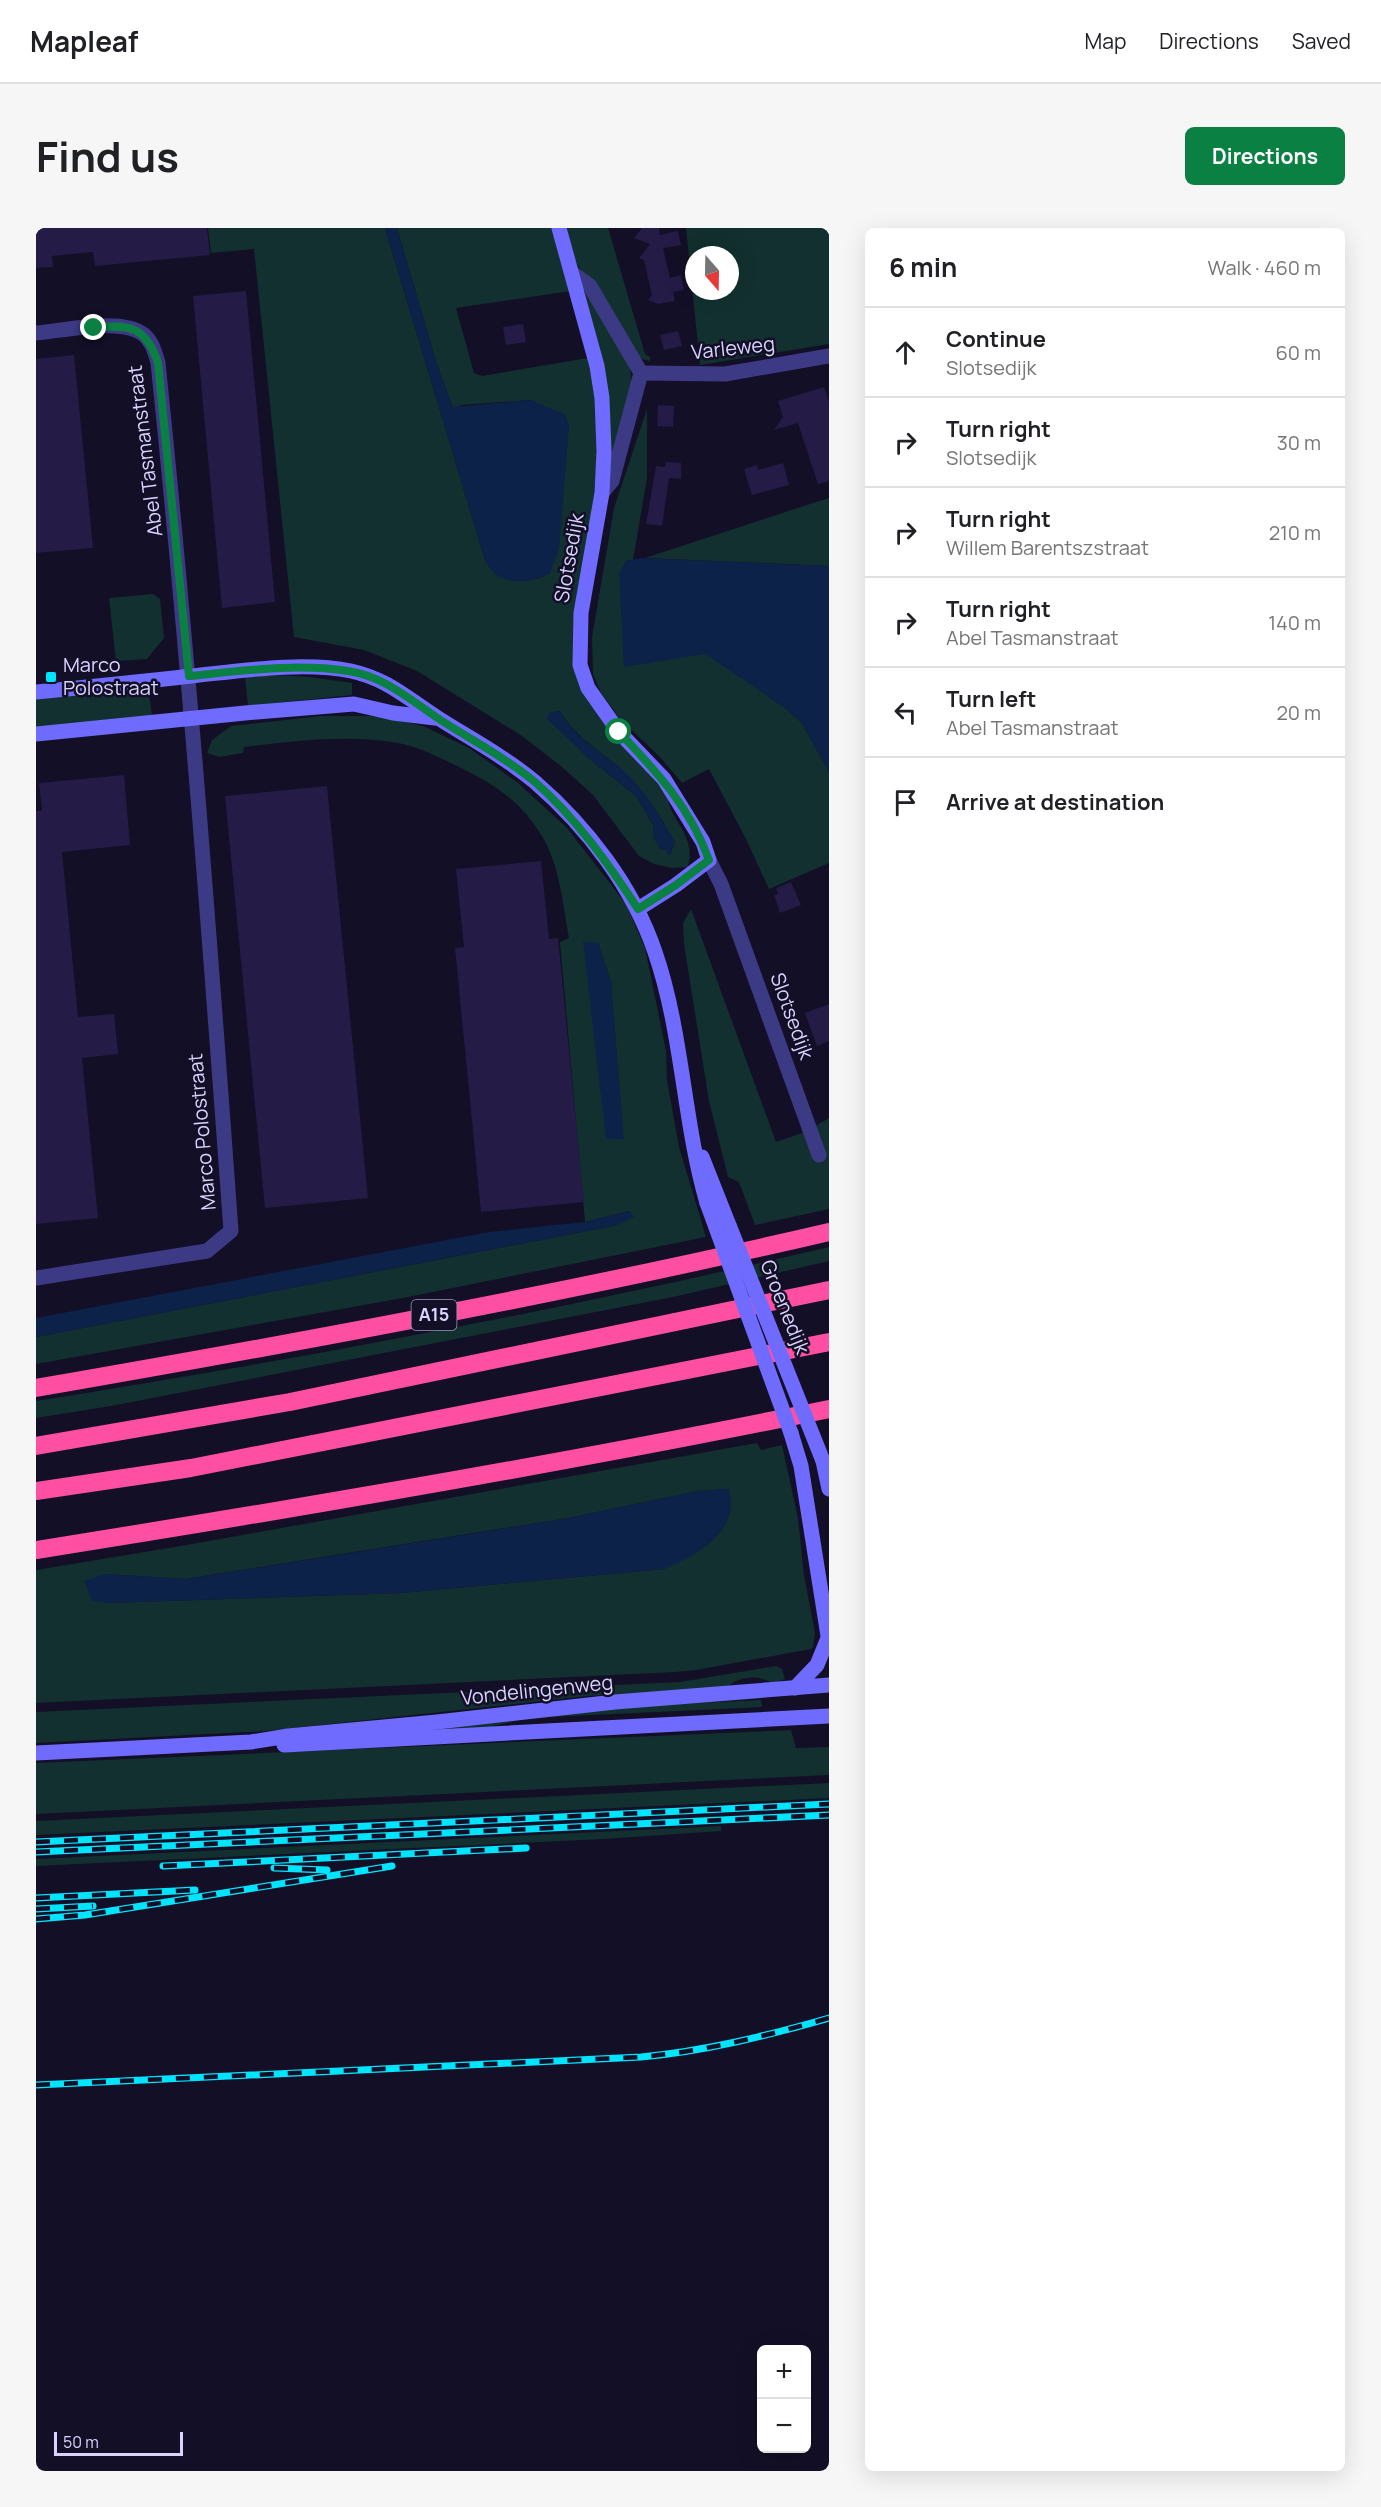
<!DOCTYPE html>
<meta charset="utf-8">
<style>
body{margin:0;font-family:Manrope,sans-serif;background:#f6f6f6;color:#202124}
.controls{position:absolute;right:18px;bottom:18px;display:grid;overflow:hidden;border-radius:9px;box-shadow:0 6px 24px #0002}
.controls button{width:54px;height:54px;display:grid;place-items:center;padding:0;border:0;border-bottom:2px solid #e0e0e0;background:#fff;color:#202124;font:30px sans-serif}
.compass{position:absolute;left:649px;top:18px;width:54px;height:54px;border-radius:50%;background:#fff;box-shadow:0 6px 24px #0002;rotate:160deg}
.scale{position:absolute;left:18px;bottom:15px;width:129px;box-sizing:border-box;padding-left:6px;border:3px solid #d9d4ff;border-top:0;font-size:16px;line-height:21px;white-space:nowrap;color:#d9d4ff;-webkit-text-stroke:4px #130f26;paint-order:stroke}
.stop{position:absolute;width:18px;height:18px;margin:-14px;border:4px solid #0b8043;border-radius:50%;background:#fff}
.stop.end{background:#0b8043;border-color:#fff;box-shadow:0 2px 6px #0008}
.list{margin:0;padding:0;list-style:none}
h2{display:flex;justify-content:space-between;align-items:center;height:78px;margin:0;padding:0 24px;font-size:26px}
h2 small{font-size:20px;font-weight:400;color:#757577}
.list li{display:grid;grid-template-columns:39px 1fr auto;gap:18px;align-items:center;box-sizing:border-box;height:90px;padding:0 24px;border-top:2px solid #e0e0e0}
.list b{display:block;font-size:22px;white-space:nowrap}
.list p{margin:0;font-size:20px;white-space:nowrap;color:#757577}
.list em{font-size:20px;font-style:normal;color:#757577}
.icon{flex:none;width:33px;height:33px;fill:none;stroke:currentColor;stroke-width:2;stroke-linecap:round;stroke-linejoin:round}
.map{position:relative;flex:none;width:793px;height:2243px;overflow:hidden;border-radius:9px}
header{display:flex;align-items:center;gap:36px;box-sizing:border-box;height:84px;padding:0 30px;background:#fff;border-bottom:2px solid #e0e0e0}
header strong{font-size:28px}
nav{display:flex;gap:33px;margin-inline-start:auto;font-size:21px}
.intro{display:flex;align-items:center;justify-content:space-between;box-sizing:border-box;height:144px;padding:0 36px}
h1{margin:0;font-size:42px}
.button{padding:15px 27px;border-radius:9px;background:#0b8043;color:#fff;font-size:21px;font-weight:700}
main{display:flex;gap:36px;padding:0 36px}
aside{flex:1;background:#fff;border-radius:9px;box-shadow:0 6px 24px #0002}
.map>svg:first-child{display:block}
</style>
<header>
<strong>Mapleaf</strong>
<nav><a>Map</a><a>Directions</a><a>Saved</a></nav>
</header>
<div class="intro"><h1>Find us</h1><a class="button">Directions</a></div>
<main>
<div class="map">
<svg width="793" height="2243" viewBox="0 0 793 2243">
<rect width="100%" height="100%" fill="#130f26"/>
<g fill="#12302f" fill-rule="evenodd">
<path d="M172,0H349L449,332C476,349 482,361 514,345L495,172L426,177L417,180L401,137L361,0H518L535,63L420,80L438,145L446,148L552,130L560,161L565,218L537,423L608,536L632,568C632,586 650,600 653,619C655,625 653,633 652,639L636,640L618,636L603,628L557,567L526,539L486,508L381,443L328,422L258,409L218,21L175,25ZM524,483C540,512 572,526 594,550C613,569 626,591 639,615L635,623L624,621L617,608V597L600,568L551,529L514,485Z"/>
<polygon points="531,0 572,0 609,126 614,129 614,133 606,131 600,125 539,33"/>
<path d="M650,0H793V116L664,137ZM658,27H694V63H658Z"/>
<polygon points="547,65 551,65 592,130 596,154 575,242"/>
<polygon points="611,181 611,250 597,332 590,333 588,438 669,425 748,479 766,495 793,544 793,635 733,661 710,611 673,541 646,555 623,528 584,491 565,465 557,446 556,409 578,280"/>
<polygon points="793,270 793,338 609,330 774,276"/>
<polygon points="117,366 124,371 128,410 111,431 80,433 73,370"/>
<polygon points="238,447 274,449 316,455 316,467 212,478 209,449"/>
<polygon points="112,459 116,488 0,499 0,470"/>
<path d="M285,488H335L357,491L387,498L433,520L481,554L531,600L590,676L609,720L630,823L631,852L643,919L670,1009L367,1070L0,1136V1109L582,997L593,983L549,994L524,714L533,710C527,678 524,639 507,610C487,576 463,559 429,542C409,532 384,519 362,515C310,506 259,513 208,519L207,525L183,529L171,525L176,512L195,498ZM562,715L575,754L587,911L550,731Z"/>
<polygon points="655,681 740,914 769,904 793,890 793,981 719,997 703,954 692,949 673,873 648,716 647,695"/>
<path d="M793,1019V1033L637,1069L75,1178L0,1190V1173C265,1131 531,1081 793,1019Z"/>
<path d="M721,1215L725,1222L746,1217L762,1290L768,1347L779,1405L777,1419L775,1421L660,1442L639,1444L0,1475V1342L139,1319ZM693,1261L629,1341L365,1365L72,1375L69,1346L149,1351L533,1290L662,1263Z"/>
<path d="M740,1438L746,1441L749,1451L737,1456C723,1446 703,1448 690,1460L552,1468L230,1503L0,1515V1484L644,1454Z"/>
<path d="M725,1472L726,1479L493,1490L457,1498V1502L386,1505C498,1483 612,1477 725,1472Z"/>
<polygon points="755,1502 760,1520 793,1519 793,1547 0,1586 0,1535"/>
<polygon points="793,1555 793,1570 0,1607 0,1593"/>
<polygon points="685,1598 685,1603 567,1611 0,1638 0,1631"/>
</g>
<g fill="#0c2248">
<path d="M349,0H361L401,137L417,179L495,172L530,187L533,199L523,321L514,345C490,357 462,359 449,332Z"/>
<polygon points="605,330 793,338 793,544 766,495 748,479 669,426 588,439 583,345 590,333"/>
<path d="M524,483C539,512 572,526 595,550C613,569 626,591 639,615L635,622L636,626L632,628L630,622L624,621L617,608V597L600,568L551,529L511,491L513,485Z"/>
<polygon points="547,714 562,715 575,754 588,911 570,911"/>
<polygon points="594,983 598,989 582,997 0,1109 0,1090 453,1004 549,994"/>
<path d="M693,1261C694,1267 696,1275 695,1281C689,1313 655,1329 629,1341L365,1365L72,1375L56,1373L48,1353L69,1346L150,1351L533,1290L662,1263Z"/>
</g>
<g fill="#241b47">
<polygon points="0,0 171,0 174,27 59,38 57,24 16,28 17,39 0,40"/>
<polygon points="606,0 623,0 624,7 642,3 645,17 627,20 634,50 645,47 648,62 637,64 639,73 622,76 612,72 616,67 608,32 603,30 614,16 598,10"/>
<polygon points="210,63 239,374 186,380 157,68"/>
<polygon points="487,96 490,114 470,117 467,99"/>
<polygon points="642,103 646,118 628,122 624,107"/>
<polygon points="38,127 57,320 0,325 0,131"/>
<polygon points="788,159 793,174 793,253 782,256 762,195 738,202 747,189 742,173"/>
<polygon points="622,177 638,178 637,199 621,198"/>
<polygon points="630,234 645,235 645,251 633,250 626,298 610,296 620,238 629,239"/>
<polygon points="747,235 753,257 716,267 708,241 721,237 722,242"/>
<polygon points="88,547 94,617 26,624 42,789 78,786 82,826 46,830 62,990 0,996 0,583 6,583 3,555"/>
<polygon points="291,558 332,970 229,980 189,568"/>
<polygon points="505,633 513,711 522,710 548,974 445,984 419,720 428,719 420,641"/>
<polygon points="755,654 765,677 744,685 738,667 742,666 740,660"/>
<polygon points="793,776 793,813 781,818 769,785"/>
</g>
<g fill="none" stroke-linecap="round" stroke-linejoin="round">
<g stroke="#3d3a85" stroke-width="15">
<polyline points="535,44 554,58 605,145 576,253 566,265"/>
<path d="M0,105C28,103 84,89 107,106C116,113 119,124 122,135C152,423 174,713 195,1003L171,1023L0,1050"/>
<polyline points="605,145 689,146 793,128"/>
<polyline points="673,632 685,656 783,927"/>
</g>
<g stroke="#6f6bff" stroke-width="15">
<polyline points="523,0 561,138 566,170 568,223 566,265 545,385 544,437 552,460 583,504 628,551 667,614 673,632 640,657 602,681"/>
<path d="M0,464C52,459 103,454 155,448C204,443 267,433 315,443C352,451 372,471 402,490C435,511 469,529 499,554C551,599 597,659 619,724C647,805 647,893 671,975"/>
<polyline points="0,506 209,485 318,476 357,485 399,490"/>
<polyline points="666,929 683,972"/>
<polyline points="755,1205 765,1238 793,1414"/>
<polyline points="787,1233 793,1261"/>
<polyline points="759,1460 781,1437 792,1410"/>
<polyline points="248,1517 793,1488"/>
<polyline points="0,1525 215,1514 252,1508 401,1494 579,1474 793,1457"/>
</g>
<g stroke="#ff4fa3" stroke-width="18">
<path d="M0,1160C265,1114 531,1065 793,1004"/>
<polyline points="0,1218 254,1174 793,1062"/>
<polyline points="0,1263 155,1240 793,1114"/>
<path d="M0,1322C265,1280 530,1235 793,1181"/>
</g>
<g stroke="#00e5ff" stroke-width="7">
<g id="rail">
<polyline points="0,1614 793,1576"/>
<polyline points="0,1624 793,1587"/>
<polyline points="127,1638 490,1620"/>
<polyline points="238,1640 291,1642"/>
<polyline points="0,1670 159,1662"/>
<polyline points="0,1681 57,1678"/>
<polyline points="0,1691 49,1687 356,1638"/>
<path d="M0,1857L605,1829C670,1823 730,1808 793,1790"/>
</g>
</g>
<use href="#rail" stroke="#130f26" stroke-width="4.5" stroke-dasharray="14" stroke-linecap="butt"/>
<g stroke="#6f6bff" stroke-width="15">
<polyline points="683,972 787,1233"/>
<polyline points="671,975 755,1205"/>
</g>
</g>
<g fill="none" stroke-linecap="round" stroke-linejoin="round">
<path stroke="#0b8043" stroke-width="8" d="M58,100C93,96 110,98 122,135L153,448C205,443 260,435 312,443C347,448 372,470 400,489C433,511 468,528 499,554C540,590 572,635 602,681L640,657L673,632C654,579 621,544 583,504"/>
</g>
<rect fill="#00e5ff" stroke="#130f26" stroke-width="2" x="9" y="443" width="12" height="12" rx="3"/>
<g text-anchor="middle" stroke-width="5" stroke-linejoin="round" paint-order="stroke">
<rect fill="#130f26" stroke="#9e99be" stroke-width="1.5" x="375.5" y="1072" width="45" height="30" rx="4.5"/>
<g font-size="18" font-weight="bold" fill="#d9d4ff">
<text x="398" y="1093">A15</text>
</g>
<g font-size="20" fill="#d9d4ff" stroke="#130f26">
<text transform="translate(697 120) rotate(-6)" y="7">Varleweg</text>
<text transform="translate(109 223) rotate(-97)" y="7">Abel Tasmanstraat</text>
<text transform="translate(533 330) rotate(-80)" y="7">Slotsedijk</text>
<text transform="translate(756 788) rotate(70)" y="7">Slotsedijk</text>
<text transform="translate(166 904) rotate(-95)" y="7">Marco Polostraat</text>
<text transform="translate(749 1079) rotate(68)" y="7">Groenedijk</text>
<text transform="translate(501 1462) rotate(-6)" y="7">Vondelingenweg</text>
</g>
<g font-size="20" fill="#d9d4ff" stroke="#130f26" text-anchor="start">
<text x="27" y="444">Marco<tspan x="27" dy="23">Polostraat</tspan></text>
</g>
</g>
</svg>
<div class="controls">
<button>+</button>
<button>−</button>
</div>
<svg class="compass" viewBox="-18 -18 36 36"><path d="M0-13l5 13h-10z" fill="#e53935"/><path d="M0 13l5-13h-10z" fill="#757577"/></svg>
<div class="scale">50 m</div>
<div class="stop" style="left:583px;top:504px"></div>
<div class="stop end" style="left:58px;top:100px"></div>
</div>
<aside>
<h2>6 min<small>Walk · 460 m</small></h2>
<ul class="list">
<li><svg class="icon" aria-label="ahead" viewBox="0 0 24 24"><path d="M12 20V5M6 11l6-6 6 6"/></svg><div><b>Continue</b><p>Slotsedijk</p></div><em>60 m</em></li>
<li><svg class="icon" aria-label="right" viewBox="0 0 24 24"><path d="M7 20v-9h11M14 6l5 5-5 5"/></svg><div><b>Turn right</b><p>Slotsedijk</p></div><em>30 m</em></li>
<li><svg class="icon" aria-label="right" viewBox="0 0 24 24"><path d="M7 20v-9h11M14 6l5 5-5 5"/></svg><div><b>Turn right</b><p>Willem Barentszstraat</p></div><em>210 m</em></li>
<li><svg class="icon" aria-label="right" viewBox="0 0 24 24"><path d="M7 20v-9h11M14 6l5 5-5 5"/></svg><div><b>Turn right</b><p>Abel Tasmanstraat</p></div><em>140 m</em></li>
<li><svg class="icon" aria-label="left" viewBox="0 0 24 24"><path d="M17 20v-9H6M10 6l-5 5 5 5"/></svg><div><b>Turn left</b><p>Abel Tasmanstraat</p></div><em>20 m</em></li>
<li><svg class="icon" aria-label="arrive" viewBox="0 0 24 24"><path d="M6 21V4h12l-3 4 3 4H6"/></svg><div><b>Arrive at destination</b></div></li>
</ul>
</aside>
</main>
